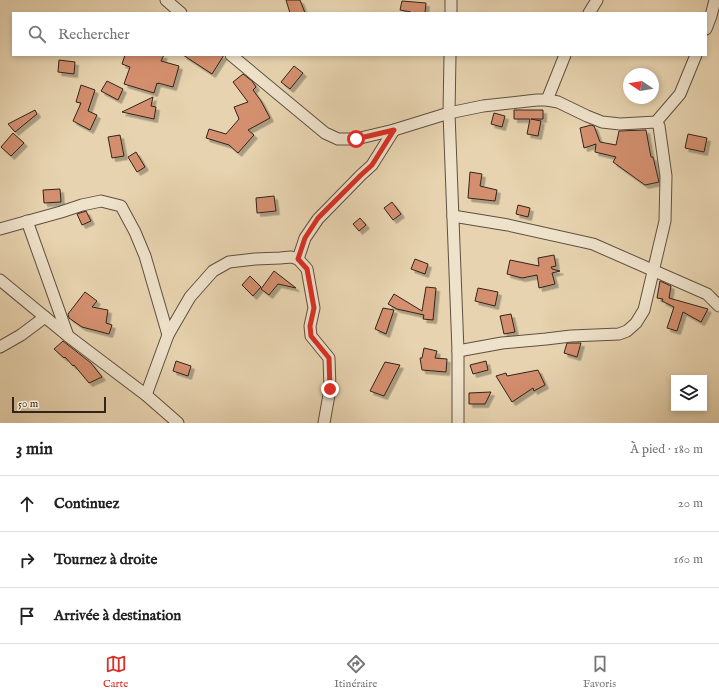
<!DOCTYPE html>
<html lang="fr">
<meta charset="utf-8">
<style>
body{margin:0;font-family:"IM FELL English",serif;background:#f6f6f6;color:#222}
.controls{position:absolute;right:12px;bottom:12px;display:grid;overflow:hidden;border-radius:0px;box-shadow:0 2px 6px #0003}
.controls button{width:36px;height:36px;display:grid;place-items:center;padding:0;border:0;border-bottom:1px solid #e0e0e0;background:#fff;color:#222;font:20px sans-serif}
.compass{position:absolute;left:623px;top:68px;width:36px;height:36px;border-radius:50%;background:#fff;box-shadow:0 2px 6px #0003;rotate:282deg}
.scale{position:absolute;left:12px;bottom:10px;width:94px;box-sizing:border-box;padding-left:4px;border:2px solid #31241c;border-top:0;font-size:11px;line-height:14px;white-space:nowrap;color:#31241c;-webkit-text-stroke:3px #efe2cb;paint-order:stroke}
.stop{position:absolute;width:12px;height:12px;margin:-9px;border:3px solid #d93025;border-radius:50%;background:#fff}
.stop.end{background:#d93025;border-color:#fff;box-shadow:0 1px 4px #0008}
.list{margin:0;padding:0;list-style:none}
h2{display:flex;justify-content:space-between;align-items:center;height:52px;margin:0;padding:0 16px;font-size:17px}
h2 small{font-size:13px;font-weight:400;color:#767676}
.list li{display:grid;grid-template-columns:26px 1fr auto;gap:12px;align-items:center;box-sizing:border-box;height:56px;padding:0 16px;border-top:1px solid #e0e0e0}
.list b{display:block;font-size:15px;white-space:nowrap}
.list em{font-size:13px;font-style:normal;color:#767676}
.icon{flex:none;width:22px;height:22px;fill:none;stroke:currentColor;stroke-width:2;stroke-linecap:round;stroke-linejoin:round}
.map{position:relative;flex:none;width:719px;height:423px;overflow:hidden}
.search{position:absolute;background:#fff;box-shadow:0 2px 6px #0003;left:12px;right:12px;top:12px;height:44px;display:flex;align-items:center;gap:10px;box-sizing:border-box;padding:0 14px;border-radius:0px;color:#767676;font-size:15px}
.sheet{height:220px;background:#fff}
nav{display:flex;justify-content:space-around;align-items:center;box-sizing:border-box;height:56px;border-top:1px solid #e0e0e0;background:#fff;font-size:11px;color:#767676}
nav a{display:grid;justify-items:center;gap:2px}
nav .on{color:#d93025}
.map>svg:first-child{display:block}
</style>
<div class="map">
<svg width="719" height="423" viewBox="0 0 719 423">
<defs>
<filter id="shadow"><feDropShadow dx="3.5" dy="3.5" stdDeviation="0" flood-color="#0004"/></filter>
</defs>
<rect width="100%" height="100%" fill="#e7d3af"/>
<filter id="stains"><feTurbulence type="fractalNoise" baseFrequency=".005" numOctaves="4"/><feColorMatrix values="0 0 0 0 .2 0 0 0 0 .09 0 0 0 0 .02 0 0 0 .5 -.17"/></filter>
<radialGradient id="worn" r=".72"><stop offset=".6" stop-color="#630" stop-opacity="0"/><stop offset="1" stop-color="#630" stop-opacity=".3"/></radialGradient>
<g fill="#d48f6e" stroke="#31241c" filter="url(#shadow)">
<polygon points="286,0 300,0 305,13 290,13"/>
<polygon points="402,1 426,3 425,13 411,13 411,12 400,10"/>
<polygon points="125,55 164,55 161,61 179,66 173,87 158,83 158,84 157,83 154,93 124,84 130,67 122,64"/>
<polygon points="183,55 224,55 212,74"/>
<polygon points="59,60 75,62 74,74 58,72"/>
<polygon points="294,66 303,73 290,89 281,82"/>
<polygon points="243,74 252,81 256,87 253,90 261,101 270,118 248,130 254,135 238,153 229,145 206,138 209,129 226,134 239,119 234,107 248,102 233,82"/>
<polygon points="107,81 123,89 118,100 101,91"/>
<polygon points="81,85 95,90 88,111 97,115 90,130 73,121 81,103 76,102"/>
<polygon points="153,97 151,106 156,107 154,119 122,112"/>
<polygon points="35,110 37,114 15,132 8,124"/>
<polygon points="514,110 543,110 543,119 531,119 541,121 538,136 527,134 530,119 514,119"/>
<polygon points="494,113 505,116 502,127 491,124"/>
<polygon points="591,125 594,126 600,142 616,145 619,131 646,130 651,157 653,157 659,182 645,185 613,162 616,157 595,152 596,144 584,148 580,128"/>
<polygon points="13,133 24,143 11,156 1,147"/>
<polygon points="688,134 707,138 704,152 685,148"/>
<polygon points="120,135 124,156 112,158 108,137"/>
<polygon points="136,152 145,167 137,172 128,157"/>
<polygon points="470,172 482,174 480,186 497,190 495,201 468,198"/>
<polygon points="60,189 61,202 44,203 43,190"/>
<polygon points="274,196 276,211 257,213 256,198"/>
<polygon points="392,202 401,214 393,220 384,208"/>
<polygon points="518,205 530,208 528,217 516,214"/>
<polygon points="86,211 91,221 82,225 77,214"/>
<polygon points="360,218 366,225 359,231 353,224"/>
<polygon points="554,255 556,266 551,267 552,269 560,271 552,273 555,284 539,288 537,275 522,278 507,274 510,260 539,266 538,258"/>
<polygon points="415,259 428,264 425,274 411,269"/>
<polygon points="274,271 296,288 278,284 269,295 261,289"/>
<polygon points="250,276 261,287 253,296 242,285"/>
<polygon points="660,281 671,286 669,298 708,309 701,322 683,312 677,331 667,328 674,307 662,301 663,299 657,298"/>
<polygon points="426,287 436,288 433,320 423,319 424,315 397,309 388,304 394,294 422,311"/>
<polygon points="478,288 498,292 495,306 475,301"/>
<polygon points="85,292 97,301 92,307 108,310 106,323 112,325 109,334 82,327 69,318 68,314"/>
<polygon points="383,308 394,310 386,334 375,329"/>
<polygon points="511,314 515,332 504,334 500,316"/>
<polygon points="63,341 91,363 102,377 89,383 74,365 73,366 65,357 64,358 54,349"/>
<polygon points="567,343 581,343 577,357 564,353"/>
<polygon points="424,348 437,351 435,358 447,359 446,372 422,370 420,358 422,358"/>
<polygon points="176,361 191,366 188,376 173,371"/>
<polygon points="486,361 488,370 473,374 470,365"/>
<polygon points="385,362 400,365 384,396 370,391"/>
<polygon points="538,370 545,385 534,391 533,388 512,402 496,376 506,373 507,376"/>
<polygon points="491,392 485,404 469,404 469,393"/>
</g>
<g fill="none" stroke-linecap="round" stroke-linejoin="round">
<g stroke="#5e5041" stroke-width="13">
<g id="minor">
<polyline points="166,0 181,13"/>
<polyline points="451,13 451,0"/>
<polyline points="589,13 597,0"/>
<polyline points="706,29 711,16 715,0"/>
<polyline points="231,55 325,133 338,139 356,139 394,130 449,113 483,106 537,100 547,100 558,102 587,116 602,122 620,124 656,122 680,94 696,55"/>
<polyline points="450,55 449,113 458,351 458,423"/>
<polyline points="547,100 565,55"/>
<polyline points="453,216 508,225 593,244 707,294 719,306"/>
<polyline points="27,221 68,336"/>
<polyline points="0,229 61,212 82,205 101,201 121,206 135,232 145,256 168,335"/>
<polyline points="298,259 305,238 318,219 361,175 372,165 394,130"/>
<polyline points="0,280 68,336 146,395 178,423"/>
<polyline points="0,347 21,335 45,317"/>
<polyline points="458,351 502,343 546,339 571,336 619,334 627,331 636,323 644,310 665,221 666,176 659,126 656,122"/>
<polyline points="146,395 168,335 190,297 213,271 229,262 255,259 280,258 291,257 298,259 307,269 314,308 310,326 311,336 329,358 330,389 324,423"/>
</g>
</g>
<use href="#minor" stroke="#efe2cb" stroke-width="11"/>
</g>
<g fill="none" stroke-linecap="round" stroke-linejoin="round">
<polyline stroke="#d93025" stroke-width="5" points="330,389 329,358 311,336 310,326 314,308 307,269 298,259 305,238 318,218 361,175 372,165 394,130 356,139"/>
</g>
<rect width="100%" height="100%" filter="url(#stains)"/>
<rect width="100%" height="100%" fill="url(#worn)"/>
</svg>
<div class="controls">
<button><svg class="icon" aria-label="layers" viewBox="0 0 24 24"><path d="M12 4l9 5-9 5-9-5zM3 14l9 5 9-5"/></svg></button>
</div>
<svg class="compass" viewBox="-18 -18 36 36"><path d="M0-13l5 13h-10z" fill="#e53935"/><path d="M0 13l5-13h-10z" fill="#767676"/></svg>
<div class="scale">50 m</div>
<div class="stop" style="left:356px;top:139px"></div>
<div class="stop end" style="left:330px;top:389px"></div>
<div class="search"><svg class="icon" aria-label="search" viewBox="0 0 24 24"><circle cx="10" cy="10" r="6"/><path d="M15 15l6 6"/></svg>Rechercher</div>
</div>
<section class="sheet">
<h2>3 min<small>À pied · 180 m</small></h2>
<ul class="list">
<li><svg class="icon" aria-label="ahead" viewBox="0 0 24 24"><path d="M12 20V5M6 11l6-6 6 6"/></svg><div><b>Continuez</b></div><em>20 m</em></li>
<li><svg class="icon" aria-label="right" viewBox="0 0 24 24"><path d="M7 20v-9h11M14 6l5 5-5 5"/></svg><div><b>Tournez à droite</b></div><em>160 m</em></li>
<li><svg class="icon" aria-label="arrive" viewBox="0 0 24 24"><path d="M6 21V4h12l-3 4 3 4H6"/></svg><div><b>Arrivée à destination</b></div></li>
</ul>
</section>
<nav>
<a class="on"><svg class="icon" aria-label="map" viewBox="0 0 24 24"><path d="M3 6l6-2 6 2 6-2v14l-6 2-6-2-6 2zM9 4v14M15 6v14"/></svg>Carte</a>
<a><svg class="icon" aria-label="directions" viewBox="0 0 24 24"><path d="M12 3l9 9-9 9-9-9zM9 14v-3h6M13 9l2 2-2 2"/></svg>Itinéraire</a>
<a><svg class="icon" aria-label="saved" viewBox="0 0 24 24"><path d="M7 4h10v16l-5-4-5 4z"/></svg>Favoris</a>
</nav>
